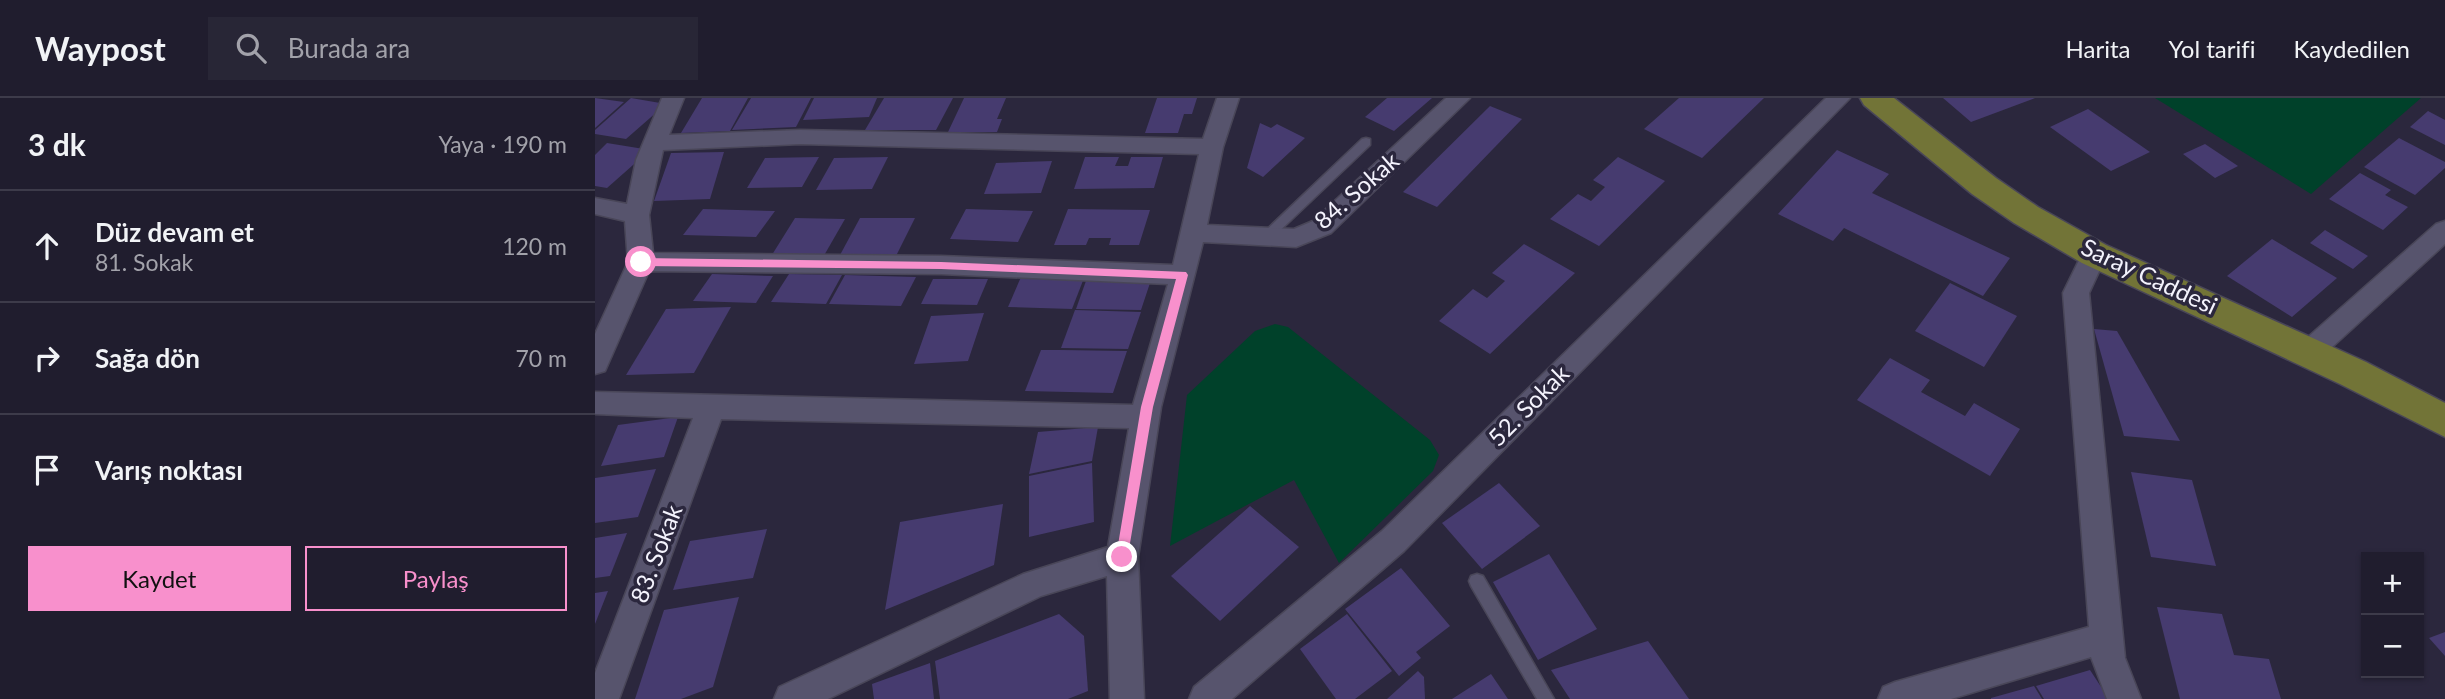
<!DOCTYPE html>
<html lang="tr">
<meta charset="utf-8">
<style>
body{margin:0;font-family:Lato,sans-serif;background:#282636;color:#f1f3f6}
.controls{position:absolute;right:21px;bottom:21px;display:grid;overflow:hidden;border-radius:0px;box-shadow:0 2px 5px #0004}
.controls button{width:63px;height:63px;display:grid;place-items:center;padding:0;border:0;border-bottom:2px solid #3d3b4a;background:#201d2e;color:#f1f3f6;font:35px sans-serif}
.stop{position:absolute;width:21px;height:21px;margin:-16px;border:5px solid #f890cc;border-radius:50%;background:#fff}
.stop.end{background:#f890cc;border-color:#fff;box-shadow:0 2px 7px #0008}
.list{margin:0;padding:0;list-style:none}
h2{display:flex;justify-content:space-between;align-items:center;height:91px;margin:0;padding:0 28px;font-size:30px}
h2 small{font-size:23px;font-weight:400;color:#a2a2aa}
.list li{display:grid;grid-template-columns:46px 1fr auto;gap:21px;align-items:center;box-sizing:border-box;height:112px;padding:0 28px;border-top:2px solid #3d3b4a}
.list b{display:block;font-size:26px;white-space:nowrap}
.list p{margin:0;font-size:23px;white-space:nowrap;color:#a2a2aa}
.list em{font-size:23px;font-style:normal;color:#a2a2aa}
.actions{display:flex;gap:14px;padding:21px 28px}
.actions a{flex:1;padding:16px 0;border:2px solid #f890cc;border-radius:0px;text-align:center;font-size:24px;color:#f890cc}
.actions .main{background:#f890cc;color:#111}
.icon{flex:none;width:38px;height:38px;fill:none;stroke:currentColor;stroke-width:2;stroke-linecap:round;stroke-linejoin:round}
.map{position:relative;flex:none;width:1850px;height:601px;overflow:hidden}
header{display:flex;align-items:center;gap:42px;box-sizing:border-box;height:98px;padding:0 35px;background:#201d2e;border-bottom:2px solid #3d3b4a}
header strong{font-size:33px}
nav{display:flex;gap:38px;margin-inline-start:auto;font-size:24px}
.search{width:490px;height:63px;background:#282636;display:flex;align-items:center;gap:18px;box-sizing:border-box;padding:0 24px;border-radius:0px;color:#a2a2aa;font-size:26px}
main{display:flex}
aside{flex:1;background:#201d2e}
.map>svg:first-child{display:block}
</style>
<header>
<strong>Waypost</strong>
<div class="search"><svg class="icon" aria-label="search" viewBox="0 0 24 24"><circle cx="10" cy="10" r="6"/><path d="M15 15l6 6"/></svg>Burada ara</div>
<nav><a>Harita</a><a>Yol tarifi</a><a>Kaydedilen</a></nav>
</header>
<main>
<aside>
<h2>3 dk<small>Yaya · 190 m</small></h2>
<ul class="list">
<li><svg class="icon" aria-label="ahead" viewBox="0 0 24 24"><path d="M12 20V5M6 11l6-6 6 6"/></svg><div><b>Düz devam et</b><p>81. Sokak</p></div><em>120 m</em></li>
<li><svg class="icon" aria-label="right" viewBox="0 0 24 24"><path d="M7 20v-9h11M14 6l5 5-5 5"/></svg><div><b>Sağa dön</b></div><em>70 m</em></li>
<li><svg class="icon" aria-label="arrive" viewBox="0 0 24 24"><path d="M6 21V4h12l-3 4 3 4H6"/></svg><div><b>Varış noktası</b></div></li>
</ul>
<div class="actions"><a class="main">Kaydet</a><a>Paylaş</a></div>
</aside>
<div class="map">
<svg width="1850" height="601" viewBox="0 0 1850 601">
<rect width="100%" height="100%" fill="#2b273d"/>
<g fill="#00412a">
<polygon points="1560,0 1826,0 1716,96"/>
<polygon points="680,226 693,229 835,342 844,357 838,373 744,465 699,382 575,448 592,297 660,233"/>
</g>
<g fill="#463b6f">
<polygon points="0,0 29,4 0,30"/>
<polygon points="36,0 71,6 31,41 0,36 0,32"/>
<polygon points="107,0 153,0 135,33 86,35"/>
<polygon points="156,0 216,0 201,29 137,32"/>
<polygon points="219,0 282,0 274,19 208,22"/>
<polygon points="289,0 358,0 341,32 270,32"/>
<polygon points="369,0 411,0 402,21 407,21 402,34 353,34"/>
<polygon points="562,0 602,0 597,16 589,16 583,35 550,35"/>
<polygon points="792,0 837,0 799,33 770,19"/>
<polygon points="1084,0 1169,0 1107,60 1049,31"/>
<polygon points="1348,0 1440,0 1376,24"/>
<polygon points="895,8 927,21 842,109 808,94"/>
<polygon points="1493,11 1555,54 1516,73 1455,29"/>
<polygon points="1833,13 1850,22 1850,47 1815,29"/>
<polygon points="665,25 676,30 682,26 710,40 668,79 652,70"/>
<polygon points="1804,40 1850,64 1850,70 1820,97 1769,69"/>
<polygon points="12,45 55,52 12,90 0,88 0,57"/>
<polygon points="1610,46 1643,68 1620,80 1588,56"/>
<polygon points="1242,52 1294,76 1277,95 1415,160 1388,198 1249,130 1238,143 1183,116"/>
<polygon points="129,54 115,101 59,103 76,55"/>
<polygon points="224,59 207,89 152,90 170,60"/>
<polygon points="293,59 277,91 221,92 239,60"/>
<polygon points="490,59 524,59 520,68 533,68 536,59 568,59 559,90 479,91"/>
<polygon points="1023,59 1070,83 1004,148 955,121 983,96 996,103 1010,89 998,82"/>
<polygon points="457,63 446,95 389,96 401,65"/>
<polygon points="1765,75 1796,92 1790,97 1813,109 1788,132 1734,101"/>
<polygon points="108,111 180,113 161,139 88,137"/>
<polygon points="371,111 438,113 423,144 355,141"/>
<polygon points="473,111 555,112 544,147 514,147 516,140 494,140 491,147 459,147"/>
<polygon points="200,120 250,121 227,161 175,160"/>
<polygon points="265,120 320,120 301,158 245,157"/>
<polygon points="1730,132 1773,158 1758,171 1715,145"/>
<polygon points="1677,141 1742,180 1697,219 1632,178"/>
<polygon points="929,146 980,175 895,256 844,223 878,191 892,200 910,183 897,175"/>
<polygon points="117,176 178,178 161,205 98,203"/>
<polygon points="194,176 247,177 231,206 176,204"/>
<polygon points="250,177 321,179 306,208 234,206"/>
<polygon points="426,179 489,180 477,211 413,209"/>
<polygon points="492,180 556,182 546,212 481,211"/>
<polygon points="338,181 393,181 382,207 326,206"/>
<polygon points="1355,185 1422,218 1389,269 1320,233"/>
<polygon points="136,209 99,275 31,277 71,211"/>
<polygon points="480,212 546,214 533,251 466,250"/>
<polygon points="389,215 373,263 319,266 336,218"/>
<polygon points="1499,231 1522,233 1585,343 1529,338"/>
<polygon points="446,252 465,252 532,253 518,295 430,293"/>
<polygon points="1295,260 1335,282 1326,294 1370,318 1379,305 1425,331 1395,378 1262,302"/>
<polygon points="83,319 69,359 6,368 23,327"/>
<polygon points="503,329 497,363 434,376 443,334"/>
<polygon points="497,365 499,424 434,439 434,378"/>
<polygon points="61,371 43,419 0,425 0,380"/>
<polygon points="1536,374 1597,382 1621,468 1556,459"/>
<polygon points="904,385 945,428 887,471 847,425"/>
<polygon points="408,406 399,467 290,512 305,424"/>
<polygon points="655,408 704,449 625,523 576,478"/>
<polygon points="172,431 158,480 78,492 95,443"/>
<polygon points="32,435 15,478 0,480 0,440"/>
<polygon points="954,456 1002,531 943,562 898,484"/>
<polygon points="806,470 855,528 821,554 826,560 804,578 750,511"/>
<polygon points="13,493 0,526 0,495"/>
<polygon points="144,499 118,589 86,601 40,601 69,512"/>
<polygon points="1562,509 1627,516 1639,557 1674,561 1686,601 1585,601"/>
<polygon points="464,516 489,538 493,593 473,601 345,601 340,563"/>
<polygon points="752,516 797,573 760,601 741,601 705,551"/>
<polygon points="1850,534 1850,558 1834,540"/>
<polygon points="1053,543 1094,601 975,601 956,572"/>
<polygon points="335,565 339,601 279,601 277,586"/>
<polygon points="1495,572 1514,601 1449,601 1441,588"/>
<polygon points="823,573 829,579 830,601 792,601"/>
<polygon points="896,576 913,601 857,601"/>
<polygon points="1439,588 1447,601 1396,601 1396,600"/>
</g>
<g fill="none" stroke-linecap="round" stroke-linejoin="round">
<g stroke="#494658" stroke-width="3">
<g id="service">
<polygon points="771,40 775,41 775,47 675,142 667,142 665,139 667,136 767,41"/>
<polygon points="882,476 888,478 959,601 942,601 876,488 874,483 876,478"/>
</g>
</g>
<g stroke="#494658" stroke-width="3">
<g id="minor">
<path d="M67,0H89L74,37L205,32L608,41L622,0H644L628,49L612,127L699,131L718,123L851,0H875L736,135L701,149L608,144L566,309L543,459L549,601H515L512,478L446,498L233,601H179L184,589L428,476L513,449L534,330L126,321L24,601H0V575L98,320L0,316V294L538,307L573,186L346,176L54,173L10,273L0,276V236L33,164L30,123L0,116V100L32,106L41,62ZM205,46L604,56L578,167L346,158L58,155L54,117L68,52Z"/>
<polygon points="1231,0 1255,0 809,453 637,601 594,601 599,589 787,433"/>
<polygon points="1850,123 1850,146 1724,261 1714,265 1704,261 1700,254 1704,247 1841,126"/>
<polygon points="1499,147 1508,150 1512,156 1494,195 1530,560 1546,601 1512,601 1496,559 1356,601 1283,601 1288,589 1300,584 1494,529 1468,195 1490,150"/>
</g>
</g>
<g stroke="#494658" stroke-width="3">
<polygon id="primary" points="1265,0 1299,0 1401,80 1443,109 1511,147 1771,264 1850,305 1850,339 1745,286 1487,165 1419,125 1377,96 1269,7"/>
</g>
<use href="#service" fill="#57546d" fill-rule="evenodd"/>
<use href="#minor" fill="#57546d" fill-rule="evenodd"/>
<use href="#primary" fill="#727437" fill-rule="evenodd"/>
</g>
<polygon fill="#f890cc" points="46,160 346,164 591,174 593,177 558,309 532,463 527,465 521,459 546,309 581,181 346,171 46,168 40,164"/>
<g text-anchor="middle" stroke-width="7" stroke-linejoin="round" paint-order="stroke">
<g font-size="24" fill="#f4f3fd" stroke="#2b273d">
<text transform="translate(762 93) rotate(-41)" y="8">84. Sokak</text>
<text transform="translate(1554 179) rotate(25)" y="8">Saray Caddesi</text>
<text transform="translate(934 308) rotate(-45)" y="8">52. Sokak</text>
<text transform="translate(62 456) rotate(-69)" y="8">83. Sokak</text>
</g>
</g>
</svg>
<div class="controls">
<button>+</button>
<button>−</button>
</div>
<div class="stop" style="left:46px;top:164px"></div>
<div class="stop end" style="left:527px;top:459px"></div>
</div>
</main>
